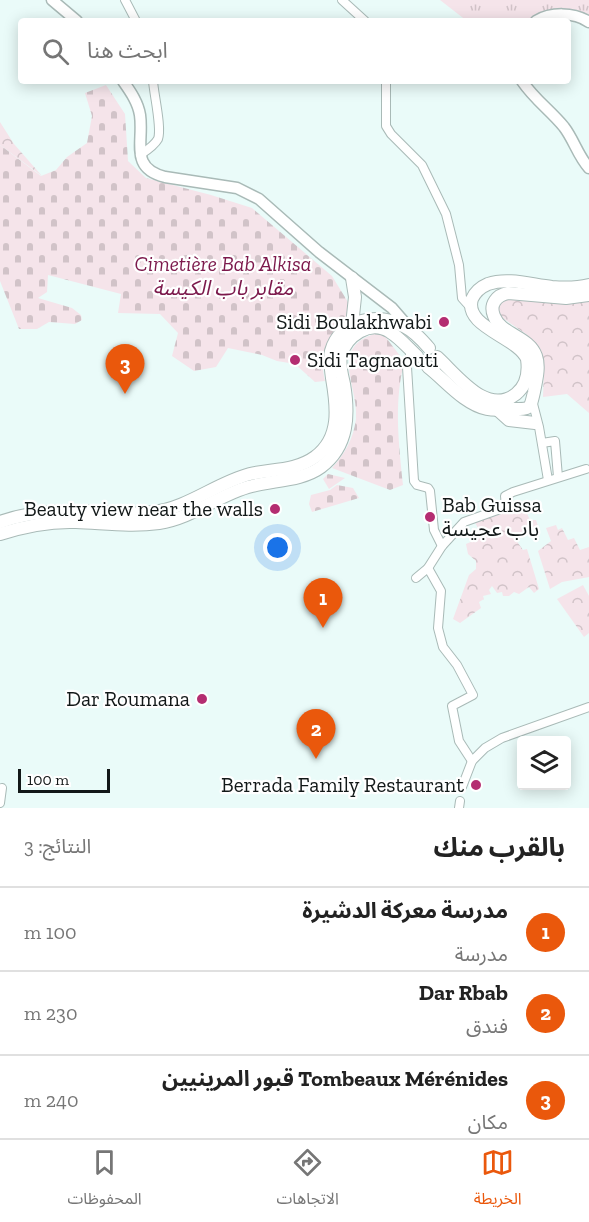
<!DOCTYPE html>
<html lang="ar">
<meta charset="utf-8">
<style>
body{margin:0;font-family:"Zilla Slab","Noto Sans Arabic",serif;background:#f6f6f6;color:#222;direction:rtl}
.controls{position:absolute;right:18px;bottom:18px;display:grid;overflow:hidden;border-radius:6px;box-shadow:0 3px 15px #0003}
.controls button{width:54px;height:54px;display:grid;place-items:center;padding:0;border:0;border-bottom:2px solid #e0e0e0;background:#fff;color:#222;font:30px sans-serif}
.scale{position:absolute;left:18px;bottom:15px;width:92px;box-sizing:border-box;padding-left:6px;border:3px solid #121818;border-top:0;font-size:16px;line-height:21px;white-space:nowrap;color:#121818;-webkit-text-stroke:4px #fff;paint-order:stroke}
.you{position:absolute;left:278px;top:548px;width:21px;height:21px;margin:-15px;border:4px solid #fff;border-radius:50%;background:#1a73e8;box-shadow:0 0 0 9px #1a73e833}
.badge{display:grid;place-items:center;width:39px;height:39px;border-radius:50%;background:#ea580c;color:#fff;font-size:20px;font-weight:700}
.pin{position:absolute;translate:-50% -50px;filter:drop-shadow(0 2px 3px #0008)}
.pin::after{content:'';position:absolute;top:32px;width:21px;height:18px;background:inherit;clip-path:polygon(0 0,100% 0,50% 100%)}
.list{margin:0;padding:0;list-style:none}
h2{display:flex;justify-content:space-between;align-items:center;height:78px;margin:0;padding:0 24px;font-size:26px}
h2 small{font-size:20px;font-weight:400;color:#767676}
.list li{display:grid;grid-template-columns:39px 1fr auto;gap:18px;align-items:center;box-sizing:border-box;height:84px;padding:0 24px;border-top:2px solid #e0e0e0}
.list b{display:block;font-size:22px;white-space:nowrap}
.list p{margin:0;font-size:20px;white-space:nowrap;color:#767676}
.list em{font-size:20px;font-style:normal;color:#767676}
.icon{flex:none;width:33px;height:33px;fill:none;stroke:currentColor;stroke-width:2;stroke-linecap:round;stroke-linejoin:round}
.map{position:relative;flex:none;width:589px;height:808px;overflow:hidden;direction:ltr}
.search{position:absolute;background:#fff;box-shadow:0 3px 15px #0003;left:18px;right:18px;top:18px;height:66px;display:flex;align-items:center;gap:15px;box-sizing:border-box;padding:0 21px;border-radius:6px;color:#767676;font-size:22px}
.sheet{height:330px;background:#fff}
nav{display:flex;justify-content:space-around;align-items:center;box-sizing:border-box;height:84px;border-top:2px solid #e0e0e0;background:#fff;font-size:16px;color:#767676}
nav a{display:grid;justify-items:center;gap:3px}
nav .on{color:#ea580c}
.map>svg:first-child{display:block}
</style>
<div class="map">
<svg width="589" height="808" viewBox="0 0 589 808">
<defs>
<pattern id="grass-tufts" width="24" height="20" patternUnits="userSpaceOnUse" patternTransform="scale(1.5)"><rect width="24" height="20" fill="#f5e4ea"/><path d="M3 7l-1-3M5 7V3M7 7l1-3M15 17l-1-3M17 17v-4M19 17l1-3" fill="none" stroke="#d1c3c8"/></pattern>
<pattern id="forest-crowns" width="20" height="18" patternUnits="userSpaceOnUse" patternTransform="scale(1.5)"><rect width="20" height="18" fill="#f5e4ea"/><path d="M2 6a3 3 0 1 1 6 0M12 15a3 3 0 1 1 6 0" fill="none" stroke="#d1c3c8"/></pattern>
<pattern id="cemetery-stones" width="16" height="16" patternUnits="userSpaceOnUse" patternTransform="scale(1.5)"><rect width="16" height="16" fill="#f5e4ea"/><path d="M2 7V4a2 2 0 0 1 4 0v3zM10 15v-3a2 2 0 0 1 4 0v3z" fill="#d1c3c8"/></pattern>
</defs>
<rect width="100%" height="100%" fill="#eafbf9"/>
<polygon fill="url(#grass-tufts)" points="440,0 589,0 589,24 568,10 532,21 467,21"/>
<g fill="url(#forest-crowns)">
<polygon points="0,122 14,144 42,176 0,145"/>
<polygon points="506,299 571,304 589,300 589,413 567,394 543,397 544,367 540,349 526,334 501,317 497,305"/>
<polygon points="524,507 530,520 536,520 538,526 516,540 523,550 527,549 539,589 534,593 529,587 519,594 514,592 509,596 503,596 502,592 497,593 492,586 489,590 491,594 483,596 484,599 479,602 481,608 460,623 453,619 469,575 476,569 476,561 468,554 466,544 482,537 475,522"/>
<polygon points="556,525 558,530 562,528 568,540 574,538 580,550 589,547 589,577 562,582 550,589 538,551 551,541 546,528"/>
<polygon points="583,585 589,596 589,633 584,637 557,599"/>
</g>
<g fill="url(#cemetery-stones)">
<path d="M106,85L125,114L128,161L146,178L211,195L252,208L332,276L351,307C337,336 316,344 325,381L315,382L295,364L277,361L262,355L228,348L216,367L194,371L172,356L178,333L160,314L118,313L121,294L48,275L47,292L38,298L72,308L81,315L82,320L75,324L49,322L37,329H19L0,281V145L41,176L56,170L67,157L87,143L92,116L85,93Z"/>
<path d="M374,334L384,335L401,357L391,362L395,370L403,367C394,406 399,445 403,485L390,490L332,468C345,453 353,440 356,419C359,386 329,349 374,334Z"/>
<polygon points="328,474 345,478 329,489 323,479"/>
<polygon points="337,485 353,488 359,498 312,512 309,504 311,495 330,490"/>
</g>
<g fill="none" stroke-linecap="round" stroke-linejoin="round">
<g stroke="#a9bab7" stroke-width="10">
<g id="street">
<polyline points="125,0 136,21"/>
<polyline points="342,0 365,21"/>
<polyline points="386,81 386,126 391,134 422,165 446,214 459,265 462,298 471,308"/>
<path d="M140,155C146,151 154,146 158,139C162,128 154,95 153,81"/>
<polyline points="411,351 407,367 414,481 417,485 428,488 430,491 434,530 442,546"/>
<polyline points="532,400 539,427 548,480"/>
<polyline points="542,443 555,441 558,477"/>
<polyline points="428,568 441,591 438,628 443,647 457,665 473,695 452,706 459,741 472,761"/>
<polyline points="416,578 428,568 442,546 464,522 506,507 505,496 513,492 586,469"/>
<polyline points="462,787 472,761 485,748 502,738 589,707"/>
<polyline points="0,803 2,788"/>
<polyline points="459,808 460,801"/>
</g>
</g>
<g stroke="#a9bab7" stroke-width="13">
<g id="secondary">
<polyline points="52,0 77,21"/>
<path d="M536,21C551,12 574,12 589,22"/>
<path d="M123,81C130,91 138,102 140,115C144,142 129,168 165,177L237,188L259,199L319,252L392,308L412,331"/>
<path d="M522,81C534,99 551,111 564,127C574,140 578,156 589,168"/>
</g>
</g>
<g stroke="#a9bab7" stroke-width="14">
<g id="primary">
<polyline points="352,278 355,297 352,325"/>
<path d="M437,357C457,375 487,417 516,394C526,386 529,373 527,359C518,337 463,327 472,299C475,292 481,287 488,284C508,277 532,285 552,287C565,288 577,288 589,285"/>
<path d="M428,367C446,381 464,404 487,409C497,411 505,409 514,409C531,409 530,409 534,392C536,381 540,367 536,356C529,336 501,335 494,316C489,304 497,295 508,293L566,298L589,295"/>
<polyline points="499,411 509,420 535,423"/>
<path d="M0,522C33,510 68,510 103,512C119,513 136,515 153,512C188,508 216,483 250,474C271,469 296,471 315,457C341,438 337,407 332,378C331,369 329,360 331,351C340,319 379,311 405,327C415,332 422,340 429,348"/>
<path d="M0,534C25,526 50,521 76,522C104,523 131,527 159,523C193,518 219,494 252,486C274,480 302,481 321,467C349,446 349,414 344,384C342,375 339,365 341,356C346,336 370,319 390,332C400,338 409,349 417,356"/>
</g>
</g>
<use href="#street" stroke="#fff" stroke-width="8"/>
<use href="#secondary" stroke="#fff" stroke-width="10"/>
<use href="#primary" stroke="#fff" stroke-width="12"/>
</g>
<g fill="#b42d71" stroke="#fff" stroke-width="2">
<circle cx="444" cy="322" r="6"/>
<circle cx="295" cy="360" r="6"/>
<circle cx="275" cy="509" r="6"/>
<circle cx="430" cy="517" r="6"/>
<circle cx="202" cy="699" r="6"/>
<circle cx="476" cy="785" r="6"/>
</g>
<g text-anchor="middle" stroke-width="4.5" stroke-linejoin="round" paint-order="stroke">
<g font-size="21" font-style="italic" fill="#7c194c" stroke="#fff">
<text x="223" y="271">Cimetière Bab Alkisa<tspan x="223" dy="24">مقابر باب الكيسة</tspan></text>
</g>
<g font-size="21" fill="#121818" stroke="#fff" text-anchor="end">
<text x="432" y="329">Sidi Boulakhwabi</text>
<text x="307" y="367" text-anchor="start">Sidi Tagnaouti</text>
<text x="442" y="512" text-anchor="start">Bab Guissa<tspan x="442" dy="24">باب عجيسة</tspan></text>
<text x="263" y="516">Beauty view near the walls</text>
<text x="190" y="706">Dar Roumana</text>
<text x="464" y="792">Berrada Family Restaurant</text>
</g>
</g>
</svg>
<div class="controls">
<button><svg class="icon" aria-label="layers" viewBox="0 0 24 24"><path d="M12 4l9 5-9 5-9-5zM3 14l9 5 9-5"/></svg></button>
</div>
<div class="scale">100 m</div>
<div class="you"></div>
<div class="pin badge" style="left:323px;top:628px">1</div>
<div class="pin badge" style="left:316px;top:759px">2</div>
<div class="pin badge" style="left:125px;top:394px">3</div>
<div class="search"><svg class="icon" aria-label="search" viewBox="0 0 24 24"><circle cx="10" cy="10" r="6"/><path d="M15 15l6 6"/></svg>ابحث هنا</div>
</div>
<section class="sheet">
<h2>بالقرب منك<small>النتائج: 3</small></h2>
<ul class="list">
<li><span class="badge">1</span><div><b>مدرسة معركة الدشيرة</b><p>مدرسة</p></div><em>100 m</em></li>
<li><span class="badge">2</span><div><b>Dar Rbab</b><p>فندق</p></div><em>230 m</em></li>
<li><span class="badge">3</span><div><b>Tombeaux Mérénides قبور المرينيين</b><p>مكان</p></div><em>240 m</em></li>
</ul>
</section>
<nav>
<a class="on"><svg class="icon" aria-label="map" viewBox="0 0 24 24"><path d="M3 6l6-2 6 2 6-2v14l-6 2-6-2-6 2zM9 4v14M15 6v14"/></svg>الخريطة</a>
<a><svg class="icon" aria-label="directions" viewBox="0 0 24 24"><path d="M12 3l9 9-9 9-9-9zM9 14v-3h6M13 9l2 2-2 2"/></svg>الاتجاهات</a>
<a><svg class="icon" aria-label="saved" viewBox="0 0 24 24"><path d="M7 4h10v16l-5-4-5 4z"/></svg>المحفوظات</a>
</nav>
